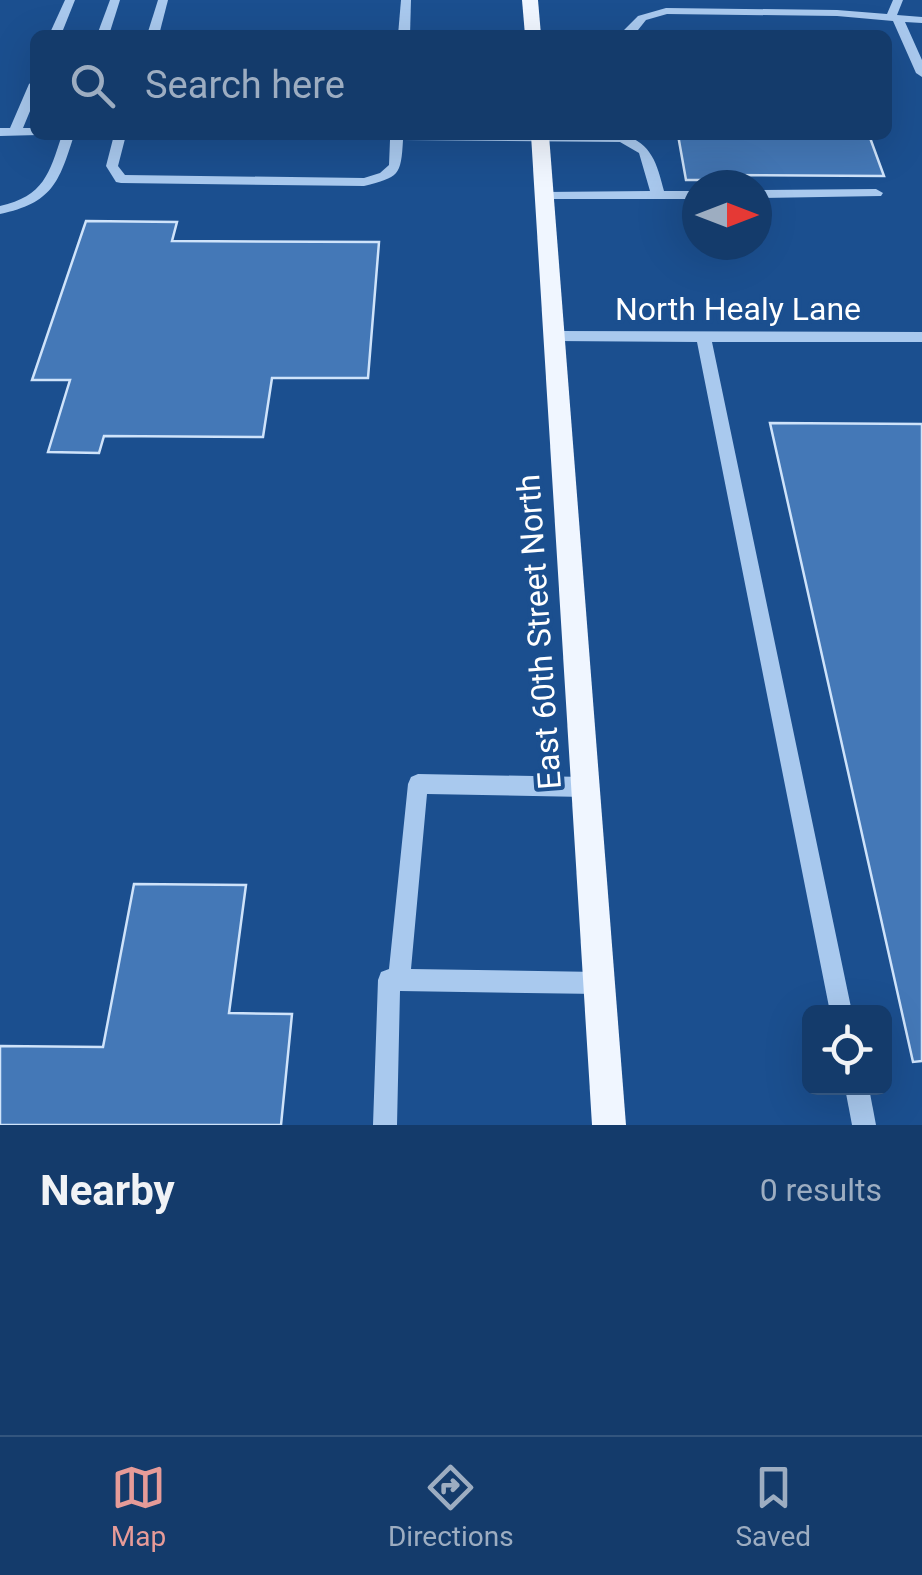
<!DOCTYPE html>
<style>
body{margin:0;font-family:Roboto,sans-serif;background:#214673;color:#f1f3f6}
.controls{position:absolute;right:30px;bottom:30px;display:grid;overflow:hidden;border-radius:15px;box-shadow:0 10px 40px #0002}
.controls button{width:90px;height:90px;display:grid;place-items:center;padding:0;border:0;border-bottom:2px solid #33557e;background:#143b6b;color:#f1f3f6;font:50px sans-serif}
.compass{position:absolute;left:682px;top:170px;width:90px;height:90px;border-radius:50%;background:#143b6b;box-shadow:0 10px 40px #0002;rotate:90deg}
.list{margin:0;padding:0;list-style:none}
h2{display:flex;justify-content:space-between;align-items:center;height:130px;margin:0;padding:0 40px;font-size:42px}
h2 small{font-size:32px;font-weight:400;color:#9dadc1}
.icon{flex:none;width:55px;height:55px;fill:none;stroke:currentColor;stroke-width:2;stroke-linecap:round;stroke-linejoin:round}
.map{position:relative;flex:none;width:922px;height:1125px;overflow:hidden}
.search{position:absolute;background:#143b6b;box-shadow:0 10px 40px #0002;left:30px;right:30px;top:30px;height:110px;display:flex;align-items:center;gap:25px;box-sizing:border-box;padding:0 35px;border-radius:15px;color:#9dadc1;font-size:38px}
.sheet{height:310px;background:#143b6b}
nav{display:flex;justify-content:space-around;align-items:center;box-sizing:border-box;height:140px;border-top:2px solid #33557e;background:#143b6b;font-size:28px;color:#9dadc1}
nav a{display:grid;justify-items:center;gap:5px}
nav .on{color:#e69b98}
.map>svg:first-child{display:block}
</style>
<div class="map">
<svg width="922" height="1125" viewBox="0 0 922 1125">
<rect width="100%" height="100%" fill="#1b4f8f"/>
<g fill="#4478b7" stroke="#cfe3fa" stroke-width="2.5">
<polygon points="678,135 869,135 884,176 716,175 717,180 686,180"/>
<polygon points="86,221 177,222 172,241 379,242 368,378 272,378 263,437 104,436 99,453 48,452 70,380 32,380"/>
<polygon points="770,423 922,424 922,1061 913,1062"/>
<polygon points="134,884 246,885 229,1013 292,1014 281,1125 0,1125 0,1046 103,1047"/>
</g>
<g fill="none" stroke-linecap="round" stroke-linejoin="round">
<g fill="#a9c9ee" fill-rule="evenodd">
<polygon points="65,0 75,0 61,35 49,35"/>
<polygon points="110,0 120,0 109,35 97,35"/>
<polygon points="158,0 168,0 159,35 147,35"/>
<polygon points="401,0 411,0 410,35 398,35"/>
<polygon points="893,0 903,0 897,15 922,17 922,23 905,22 922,60 922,77 916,73 893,21 837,16 667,14 646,20 634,35 526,33 532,30 623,31 638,16 666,8 837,10 887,14"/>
<polygon points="35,80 35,99 23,128 35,128 35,135 38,135 0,136 0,128 10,128 29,84"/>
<path d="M62,135H74C59,183 52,203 0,214V206C44,196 49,174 62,135Z"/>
<path d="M114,135H126L118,166L125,175L364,178L380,173L389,165L390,140L281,139L275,135H623C652,143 657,164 664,191H697V199H539L537,196L544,192L650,191L639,153L620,142L403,140C401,176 399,177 364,186L121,183L116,182L106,166Z"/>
<polygon points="876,189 883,193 881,196 757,198 757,190"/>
<polygon points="554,331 922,332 922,342 712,342 852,1012 830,1012 697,342 554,341 547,336"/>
<polygon points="418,774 585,777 592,780 595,787 592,794 585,797 427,794 411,969 599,972 607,975 610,983 607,991 599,994 400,991 397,1125 373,1125 378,980 381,972 389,969 408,784 411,777"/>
<polygon points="845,1088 869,1088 876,1125 852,1125"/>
</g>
<g fill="#f0f6ff" fill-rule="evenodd">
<polygon points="522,0 538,0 541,35 525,35"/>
<polygon points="531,135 549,135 626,1125 592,1125"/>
</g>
</g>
<g text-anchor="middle" stroke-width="8" stroke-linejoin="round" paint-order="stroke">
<g font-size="32" fill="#fff" stroke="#1b4f8f">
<text x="738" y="320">North Healy Lane</text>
<text transform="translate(539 632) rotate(-94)" y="11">East 60th Street North</text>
</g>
</g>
</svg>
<div class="controls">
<button><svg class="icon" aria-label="locate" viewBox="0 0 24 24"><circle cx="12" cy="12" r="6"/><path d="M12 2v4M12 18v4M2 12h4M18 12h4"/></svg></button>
</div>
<svg class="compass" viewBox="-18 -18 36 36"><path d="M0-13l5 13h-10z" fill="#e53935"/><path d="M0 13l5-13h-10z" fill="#9dadc1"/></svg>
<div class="search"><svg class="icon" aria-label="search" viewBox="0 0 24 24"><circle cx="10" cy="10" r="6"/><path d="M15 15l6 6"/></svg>Search here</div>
</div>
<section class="sheet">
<h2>Nearby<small>0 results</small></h2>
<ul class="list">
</ul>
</section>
<nav>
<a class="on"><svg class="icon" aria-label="map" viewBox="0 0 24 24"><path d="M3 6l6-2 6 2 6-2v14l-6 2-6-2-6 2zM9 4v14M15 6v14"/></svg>Map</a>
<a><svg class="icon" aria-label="directions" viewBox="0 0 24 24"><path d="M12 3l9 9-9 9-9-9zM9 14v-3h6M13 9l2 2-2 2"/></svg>Directions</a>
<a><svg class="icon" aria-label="saved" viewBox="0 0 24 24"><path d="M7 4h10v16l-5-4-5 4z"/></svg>Saved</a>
</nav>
